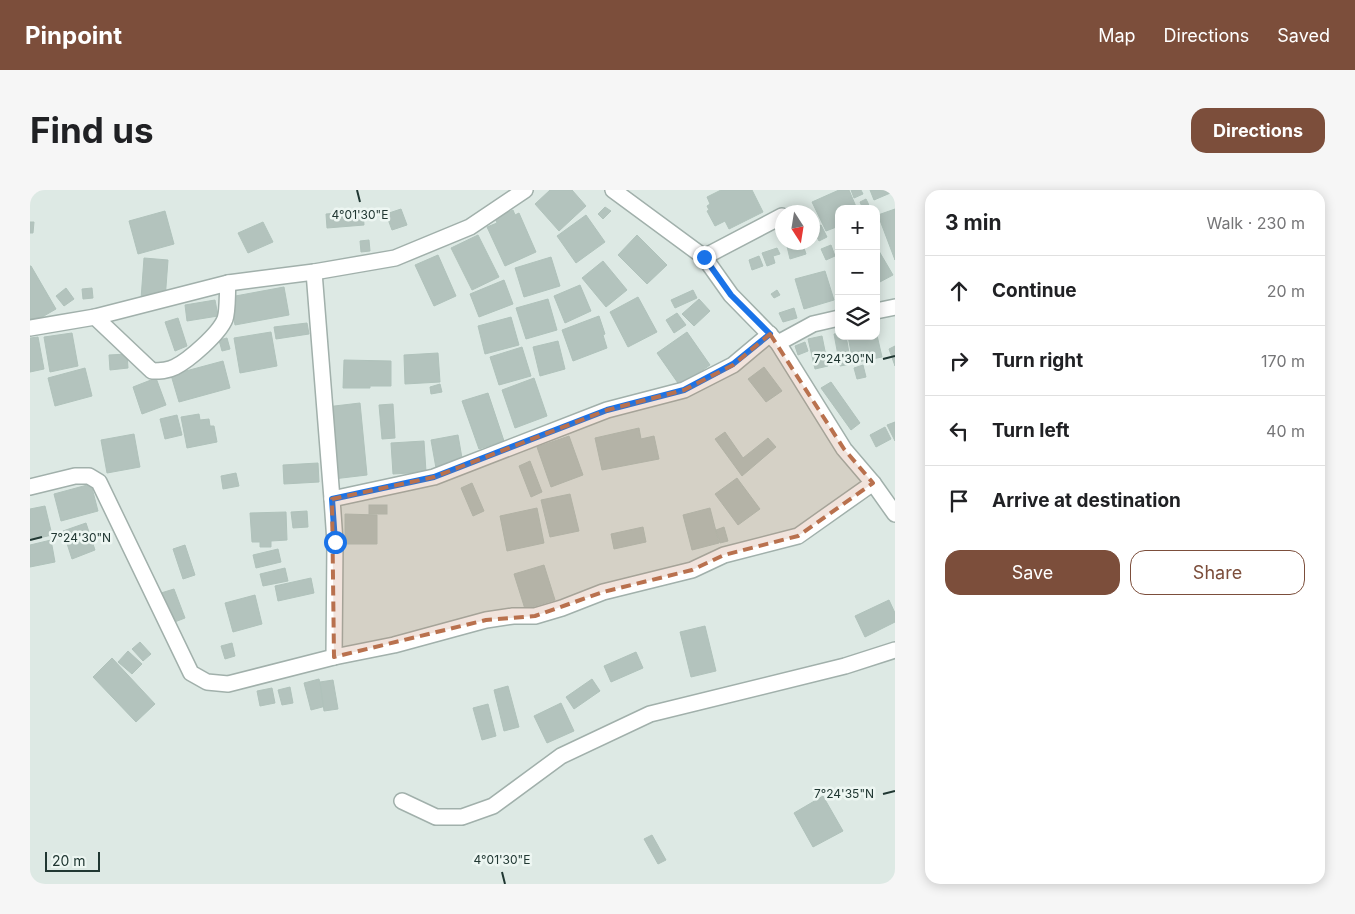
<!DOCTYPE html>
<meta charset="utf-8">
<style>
body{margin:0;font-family:Inter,sans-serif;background:#f6f6f6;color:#202124}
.controls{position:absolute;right:15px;top:15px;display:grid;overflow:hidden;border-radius:10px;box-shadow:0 2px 12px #0003}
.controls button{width:45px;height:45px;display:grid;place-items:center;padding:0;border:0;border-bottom:1px solid #e0e0e0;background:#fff;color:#202124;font:25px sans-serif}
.compass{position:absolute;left:745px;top:15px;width:45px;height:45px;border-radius:50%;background:#fff;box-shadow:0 2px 12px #0003;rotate:168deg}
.scale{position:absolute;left:15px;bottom:12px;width:55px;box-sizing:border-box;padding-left:5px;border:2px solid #203732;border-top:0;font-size:14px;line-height:18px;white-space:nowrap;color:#203732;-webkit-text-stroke:4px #edf6f2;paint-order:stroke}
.stop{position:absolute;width:15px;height:15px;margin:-11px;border:4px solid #1a73e8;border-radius:50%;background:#fff}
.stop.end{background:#1a73e8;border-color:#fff;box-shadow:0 1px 5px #0008}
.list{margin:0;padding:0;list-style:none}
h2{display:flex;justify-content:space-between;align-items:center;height:65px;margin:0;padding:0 20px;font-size:21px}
h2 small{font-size:16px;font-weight:400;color:#757577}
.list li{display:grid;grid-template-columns:32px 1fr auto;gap:15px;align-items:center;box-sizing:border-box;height:70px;padding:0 20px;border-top:1px solid #e0e0e0}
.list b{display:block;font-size:19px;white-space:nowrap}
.list em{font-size:16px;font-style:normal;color:#757577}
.actions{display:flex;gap:10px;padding:15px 20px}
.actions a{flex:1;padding:11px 0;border:1px solid #7c4e3b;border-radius:15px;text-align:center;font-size:18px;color:#7c4e3b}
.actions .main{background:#7c4e3b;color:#fff}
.icon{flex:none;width:28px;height:28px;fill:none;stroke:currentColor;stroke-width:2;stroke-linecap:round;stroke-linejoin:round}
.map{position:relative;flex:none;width:865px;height:694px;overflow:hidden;border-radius:15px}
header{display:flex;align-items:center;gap:30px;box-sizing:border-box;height:70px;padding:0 25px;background:#7c4e3b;color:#fff}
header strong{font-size:24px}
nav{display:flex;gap:28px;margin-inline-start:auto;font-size:18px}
.intro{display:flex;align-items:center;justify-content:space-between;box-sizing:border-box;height:120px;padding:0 30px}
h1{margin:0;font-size:35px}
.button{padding:12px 22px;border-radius:15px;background:#7c4e3b;color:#fff;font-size:18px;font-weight:700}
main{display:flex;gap:30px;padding:0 30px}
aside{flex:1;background:#fff;border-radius:15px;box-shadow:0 2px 12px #0003}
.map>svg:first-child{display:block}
</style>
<header>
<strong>Pinpoint</strong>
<nav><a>Map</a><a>Directions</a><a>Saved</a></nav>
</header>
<div class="intro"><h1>Find us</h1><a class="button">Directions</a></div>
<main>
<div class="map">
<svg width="865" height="694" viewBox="0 0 865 694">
<rect width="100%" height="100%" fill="#dde9e4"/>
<g fill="#b3c3bd" stroke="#b0c2bb">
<polygon points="520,0 542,0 556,16 529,41 505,14"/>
<polygon points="691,0 722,0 733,22 699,39 695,31 685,36 677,21 679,20 677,16 680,14 677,7"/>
<polygon points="809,0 819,0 827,19 809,19 809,36 796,41 782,12"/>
<polygon points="821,0 831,0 833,4 824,8"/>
<polygon points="840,0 865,0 865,1 844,10"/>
<polygon points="836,9 838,13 840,19 833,19 830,12"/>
<polygon points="575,17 581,21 573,29 568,24"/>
<polygon points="371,19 377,35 362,40 356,24"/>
<polygon points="865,19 865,70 848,25"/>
<polygon points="483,20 485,25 489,23 506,62 475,76 457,37 467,33 465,28"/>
<polygon points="135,21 144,54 108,64 99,31"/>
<polygon points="333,21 334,35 297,38 296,24"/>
<polygon points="556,25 575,52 546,73 527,46"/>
<polygon points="0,32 4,32 3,43 0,43"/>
<polygon points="233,32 243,52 218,63 208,43"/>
<polygon points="791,35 797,47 789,51 783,39"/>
<polygon points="448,45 469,87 442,100 421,58"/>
<polygon points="607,45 637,75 617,94 588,65"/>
<polygon points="339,50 340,61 331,62 330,51"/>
<polygon points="756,52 772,52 776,64 760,69"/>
<polygon points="801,55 805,66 796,70 791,59"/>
<polygon points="846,56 863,85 846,94"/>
<polygon points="747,58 750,64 743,66 745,73 737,76 732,63"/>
<polygon points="408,65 426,106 404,116 385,75"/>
<polygon points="729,66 733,76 722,80 719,70"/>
<polygon points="521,67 530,96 494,107 485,78"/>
<polygon points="114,68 138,70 135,110 111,109"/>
<polygon points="573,71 597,100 576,117 552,88"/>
<polygon points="0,76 1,76 26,119 0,134"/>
<polygon points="795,81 804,110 774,119 765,89"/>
<polygon points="474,90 483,114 449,127 440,104"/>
<polygon points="550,95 561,121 535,133 524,106"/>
<polygon points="254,97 259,125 205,135 200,107"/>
<polygon points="36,98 44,109 34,116 26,106"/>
<polygon points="62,98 63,108 53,109 52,99"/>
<polygon points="663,100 667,108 645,118 641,110"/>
<polygon points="747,100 750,105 744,108 741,104"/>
<polygon points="608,107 627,142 598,157 580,122"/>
<polygon points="518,109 527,140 496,149 486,118"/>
<polygon points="669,109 680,121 664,136 652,124"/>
<polygon points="185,110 188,126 157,131 155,115"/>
<polygon points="764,118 767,128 753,132 749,123"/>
<polygon points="647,123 656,135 644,143 636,130"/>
<polygon points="569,126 575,144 573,145 577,158 543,171 532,140"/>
<polygon points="481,127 489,155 455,164 448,136"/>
<polygon points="148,128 157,156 145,161 135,132"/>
<polygon points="277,133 279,144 246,149 244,137"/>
<polygon points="846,141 852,167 823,173 818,146 846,146"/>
<polygon points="241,142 247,176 210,183 204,148"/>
<polygon points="657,142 680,175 650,196 627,163"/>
<polygon points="42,143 48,176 20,182 14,147"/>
<polygon points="809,143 809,146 816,146 821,174 810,176 804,144"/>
<polygon points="792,146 798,176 785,179 778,149"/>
<polygon points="8,147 14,179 0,182 0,148"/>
<polygon points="197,148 200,159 192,161 189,150"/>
<polygon points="528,151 535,179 510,186 503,157"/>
<polygon points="775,152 778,161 768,165 765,156"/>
<polygon points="865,156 865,176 859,159"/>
<polygon points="492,157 501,186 469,195 460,167"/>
<polygon points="408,163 410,192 375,194 374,165"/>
<polygon points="97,164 98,178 80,180 79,165"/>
<polygon points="314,170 361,171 361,196 340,196 340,198 313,198"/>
<polygon points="193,171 200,198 149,212 141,185"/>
<polygon points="833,175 836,187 827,189 824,178"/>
<polygon points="734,177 752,201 736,212 718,189"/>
<polygon points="55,178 62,206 25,216 18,188"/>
<polygon points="126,188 136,215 112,224 103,197"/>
<polygon points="504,188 517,226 485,238 472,200"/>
<polygon points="801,192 830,233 821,240 791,198"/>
<polygon points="410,194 412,202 401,204 400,197"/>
<polygon points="458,203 474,251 449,259 432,211"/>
<polygon points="330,213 337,285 303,289 296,217"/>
<polygon points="363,214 365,248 352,249 349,215"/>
<polygon points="169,224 170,230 179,229 180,236 184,236 187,252 157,258 151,227"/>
<polygon points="147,225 152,245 135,249 130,229"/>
<polygon points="865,232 865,251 857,235"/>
<polygon points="855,237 861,249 846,257 840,245"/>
<polygon points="609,238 611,249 624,246 629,269 572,280 565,248"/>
<polygon points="695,242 713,268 738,248 746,257 712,286 685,249"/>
<polygon points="104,244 110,277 77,283 71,250"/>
<polygon points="428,245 433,274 406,278 401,250"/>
<polygon points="539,246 553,285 521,297 507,257"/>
<polygon points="394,251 396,282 363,284 361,253"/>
<polygon points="500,271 512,302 501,307 489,276"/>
<polygon points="288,273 289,292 254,294 253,275"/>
<polygon points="206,283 209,296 193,299 191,286"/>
<polygon points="707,288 730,319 708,335 685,304"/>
<polygon points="442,293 454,321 443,326 431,298"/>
<polygon points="61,294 68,321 31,331 24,304"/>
<polygon points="540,304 549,341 520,347 511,310"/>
<rect x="339" y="315" width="18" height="9"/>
<polygon points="15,316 22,345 0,350 0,319"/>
<polygon points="507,318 514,353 477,361 470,326"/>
<polygon points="680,318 689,353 662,360 653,325"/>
<polygon points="277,321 278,337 263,338 261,322"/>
<polygon points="256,322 257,350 241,351 241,357 230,357 230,352 222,352 220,323"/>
<polygon points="315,324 347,325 347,354 315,354"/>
<polygon points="56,333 65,360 42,369 33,341"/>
<polygon points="613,337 616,352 584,359 581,344"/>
<polygon points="694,337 698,351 690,353 686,340"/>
<polygon points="21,350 25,372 0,377 0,355"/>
<polygon points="155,355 165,385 153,389 143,359"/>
<polygon points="248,359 251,372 226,378 223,365"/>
<polygon points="514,375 525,410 495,419 484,384"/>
<polygon points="255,378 258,391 233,396 230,384"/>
<polygon points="281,388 284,403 248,411 245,396"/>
<polygon points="144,399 155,428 142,433 131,403"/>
<polygon points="225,405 232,434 203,442 195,413"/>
<polygon points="859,410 865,423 865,432 835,447 825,426"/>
<polygon points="675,436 686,481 661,487 650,442"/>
<polygon points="110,452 121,464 113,471 102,459"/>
<polygon points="202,453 205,466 195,469 191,456"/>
<polygon points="98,461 112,474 102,484 88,472"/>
<polygon points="606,462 613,478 581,492 574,476"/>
<polygon points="82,468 125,514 106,532 63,487"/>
<polygon points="289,489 296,516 281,520 274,493"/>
<polygon points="562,489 570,501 544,519 536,507"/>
<polygon points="303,490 308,519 294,521 290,492"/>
<polygon points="478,496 489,537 474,541 464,500"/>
<polygon points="260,497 263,513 252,515 248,500"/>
<polygon points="242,498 245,513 230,516 227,501"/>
<polygon points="531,513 544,541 517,553 504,526"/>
<polygon points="458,514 466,546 452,550 443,518"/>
<polygon points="793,606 813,641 783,657 764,623"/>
<polygon points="622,645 636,670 628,674 614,649"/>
</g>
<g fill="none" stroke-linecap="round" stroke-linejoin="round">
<g stroke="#a1b0ab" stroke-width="18">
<g id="minor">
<polyline points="583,0 674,67 701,105 748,153 814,259 843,293 865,324"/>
<polyline points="674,67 752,26"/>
<polyline points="284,82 302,309"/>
<polyline points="846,121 865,117"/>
<path d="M65,127L122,181C130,181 137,181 145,177C159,170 189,144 195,129C198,121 197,102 198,93"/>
<polyline points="0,138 65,127 198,93 284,82 365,68 440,37 495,0"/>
<polyline points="748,153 783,134 809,128"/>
<polyline points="0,297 45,286 59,286 69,292 161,483 177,492 198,494 304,467 305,352 302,309 404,287 577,220 654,200 703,175 740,144"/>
<polyline points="304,467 364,455 456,430 483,426 505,426 532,418 573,402 662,380 694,365 768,346 843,293"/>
<polyline points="372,611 406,627 432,627 463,616 531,566 620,524 815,476 865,460"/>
</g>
</g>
<use href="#minor" stroke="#fff" stroke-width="15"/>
</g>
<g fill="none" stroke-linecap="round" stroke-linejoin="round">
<polyline stroke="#1a73e8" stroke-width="6" points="305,352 302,309 404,287 577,220 654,200 703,174 740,144 701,105 674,67"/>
</g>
<path fill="#b9714e" fill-opacity="0.2" stroke="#b9714e" stroke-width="4" stroke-dasharray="10 6" stroke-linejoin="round" d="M740,144L814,259L843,293L768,346L694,365L662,380L573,402L505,426L456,430L304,467L302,309L404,287L577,220L654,200L703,175Z"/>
<path fill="none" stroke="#203732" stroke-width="2" d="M327,0L330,12M853,169L865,166M0,350L12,347M853,604L865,601M472,682L475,694"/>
<g font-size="12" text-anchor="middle" fill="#203732" stroke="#edf6f2" stroke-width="5" stroke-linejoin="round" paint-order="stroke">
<text x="330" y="29">4°01'30"E</text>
<text x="814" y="173">7°24'30"N</text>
<text x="51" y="352">7°24'30"N</text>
<text x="814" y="608">7°24'35"N</text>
<text x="472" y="674">4°01'30"E</text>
</g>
</svg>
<div class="controls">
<button>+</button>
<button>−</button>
<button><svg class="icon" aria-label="layers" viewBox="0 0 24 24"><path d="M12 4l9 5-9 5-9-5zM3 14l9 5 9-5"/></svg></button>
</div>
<svg class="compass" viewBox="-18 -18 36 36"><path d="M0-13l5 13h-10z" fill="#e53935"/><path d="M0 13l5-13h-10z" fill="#757577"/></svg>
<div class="scale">20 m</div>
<div class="stop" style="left:305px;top:352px"></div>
<div class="stop end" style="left:674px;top:67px"></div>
</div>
<aside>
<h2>3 min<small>Walk · 230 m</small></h2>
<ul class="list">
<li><svg class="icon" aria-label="ahead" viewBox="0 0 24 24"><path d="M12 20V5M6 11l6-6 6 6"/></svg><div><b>Continue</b></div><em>20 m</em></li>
<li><svg class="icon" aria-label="right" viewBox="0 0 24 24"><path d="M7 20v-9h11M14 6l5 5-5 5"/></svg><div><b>Turn right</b></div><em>170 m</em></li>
<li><svg class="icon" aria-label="left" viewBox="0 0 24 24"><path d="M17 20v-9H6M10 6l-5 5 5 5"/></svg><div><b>Turn left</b></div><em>40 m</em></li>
<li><svg class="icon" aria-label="arrive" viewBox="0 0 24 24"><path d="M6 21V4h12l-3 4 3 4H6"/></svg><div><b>Arrive at destination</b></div></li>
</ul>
<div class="actions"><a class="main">Save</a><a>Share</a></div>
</aside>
</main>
